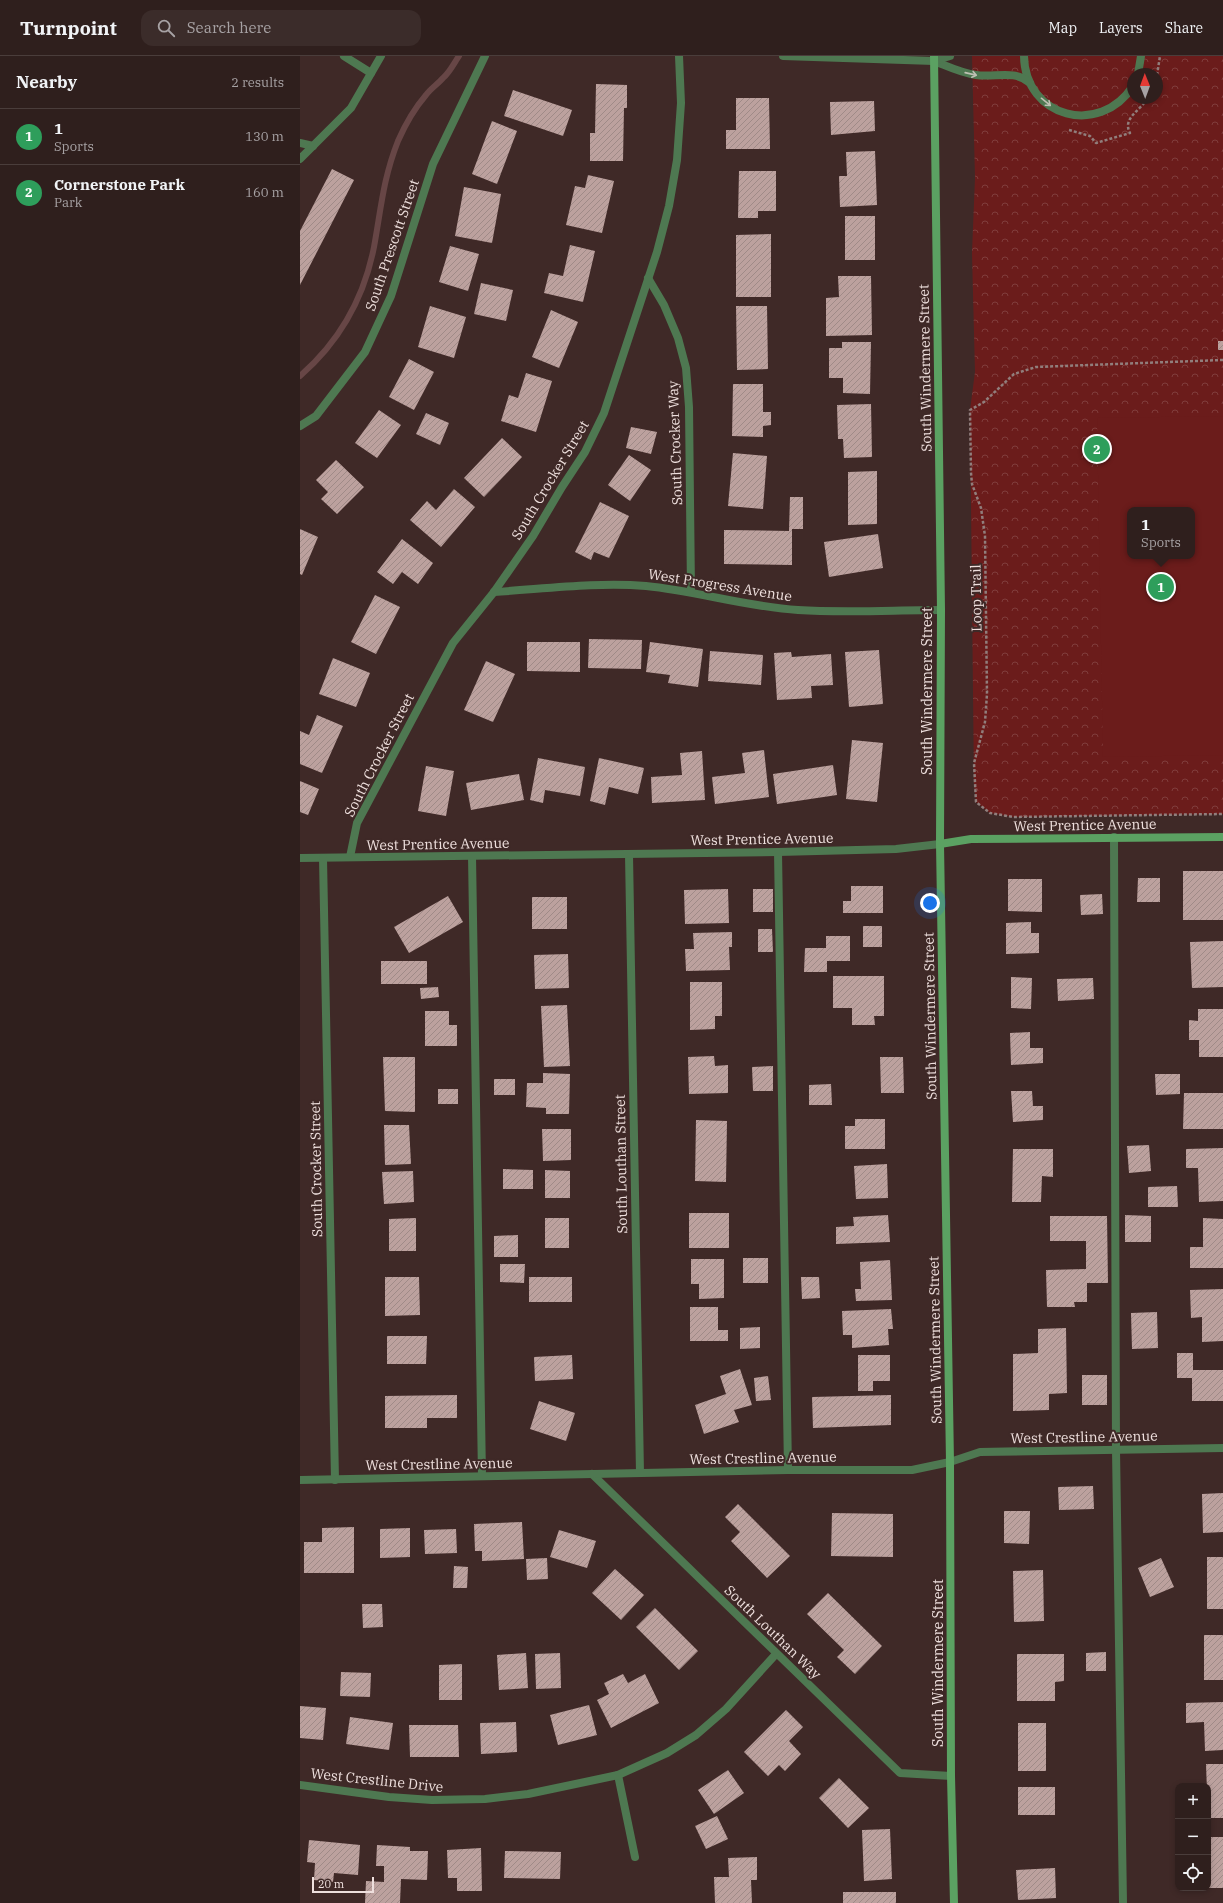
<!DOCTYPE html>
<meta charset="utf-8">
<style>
body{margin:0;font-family:"IBM Plex Serif",serif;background:#3b2c2a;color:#f1f3f6}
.controls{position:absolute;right:12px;bottom:12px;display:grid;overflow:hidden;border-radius:8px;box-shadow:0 2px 6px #0003}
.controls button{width:36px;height:36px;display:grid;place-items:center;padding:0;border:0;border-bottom:1px solid #4a3d3b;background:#2f1f1d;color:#f1f3f6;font:20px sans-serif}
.compass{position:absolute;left:827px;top:12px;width:36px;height:36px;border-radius:50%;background:#2f1f1d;box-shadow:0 2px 6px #0003;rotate:359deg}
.scale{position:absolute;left:12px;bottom:10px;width:62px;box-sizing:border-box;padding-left:4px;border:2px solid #eedfdd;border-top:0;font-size:11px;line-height:14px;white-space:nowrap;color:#eedfdd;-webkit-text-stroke:3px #3f2927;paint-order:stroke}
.you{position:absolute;left:630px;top:847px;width:14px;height:14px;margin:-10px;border:3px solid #fff;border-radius:50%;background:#1a73e8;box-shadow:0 0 0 6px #1a73e833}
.badge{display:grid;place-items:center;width:26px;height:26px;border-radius:50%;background:#5dd56d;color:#fff;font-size:13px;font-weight:700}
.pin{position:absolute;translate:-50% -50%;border:2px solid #fff;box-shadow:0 1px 4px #0006}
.popup{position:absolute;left:827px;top:451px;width:68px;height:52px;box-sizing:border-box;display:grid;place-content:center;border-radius:8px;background:#2f1f1d;filter:drop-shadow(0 1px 3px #0005);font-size:13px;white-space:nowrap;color:#a7a2a4}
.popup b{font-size:15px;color:#f1f3f6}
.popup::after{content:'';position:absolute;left:50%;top:100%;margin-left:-8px;border:8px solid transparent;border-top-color:#2f1f1d}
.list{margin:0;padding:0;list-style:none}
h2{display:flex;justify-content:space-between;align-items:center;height:52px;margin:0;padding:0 16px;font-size:17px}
h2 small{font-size:13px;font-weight:400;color:#a7a2a4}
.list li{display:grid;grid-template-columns:26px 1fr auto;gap:12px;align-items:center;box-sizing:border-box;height:56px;padding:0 16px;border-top:1px solid #4a3d3b}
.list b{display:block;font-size:15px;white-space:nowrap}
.list p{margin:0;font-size:13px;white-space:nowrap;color:#a7a2a4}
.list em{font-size:13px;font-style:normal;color:#a7a2a4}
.icon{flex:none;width:22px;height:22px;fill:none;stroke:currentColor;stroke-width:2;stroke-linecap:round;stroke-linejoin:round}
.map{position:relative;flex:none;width:923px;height:1847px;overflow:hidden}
header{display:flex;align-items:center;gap:24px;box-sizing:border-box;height:56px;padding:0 20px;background:#2f1f1d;border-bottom:1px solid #4a3d3b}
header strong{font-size:19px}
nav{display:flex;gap:22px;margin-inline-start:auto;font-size:14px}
.search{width:280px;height:36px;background:#3b2c2a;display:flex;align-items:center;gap:10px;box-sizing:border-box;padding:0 14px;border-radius:12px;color:#a7a2a4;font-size:15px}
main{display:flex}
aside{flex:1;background:#2f1f1d}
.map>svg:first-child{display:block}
</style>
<header>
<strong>Turnpoint</strong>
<div class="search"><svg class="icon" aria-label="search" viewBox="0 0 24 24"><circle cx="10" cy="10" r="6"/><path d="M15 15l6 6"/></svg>Search here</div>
<nav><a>Map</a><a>Layers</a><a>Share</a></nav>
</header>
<main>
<aside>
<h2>Nearby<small>2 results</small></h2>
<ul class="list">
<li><span class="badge" style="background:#2e9e5b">1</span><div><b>1</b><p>Sports</p></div><em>130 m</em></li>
<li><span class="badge" style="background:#2e9e5b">2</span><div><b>Cornerstone Park</b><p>Park</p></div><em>160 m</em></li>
</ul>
</aside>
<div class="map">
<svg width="923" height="1847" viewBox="0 0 923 1847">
<defs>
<pattern id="forest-crowns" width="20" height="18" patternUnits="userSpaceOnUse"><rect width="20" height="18" fill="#6b1c1b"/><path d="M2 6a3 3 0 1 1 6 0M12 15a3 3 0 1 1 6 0" fill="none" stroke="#803d3c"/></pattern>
<pattern id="building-hatch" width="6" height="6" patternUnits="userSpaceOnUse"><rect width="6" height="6" fill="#bca19e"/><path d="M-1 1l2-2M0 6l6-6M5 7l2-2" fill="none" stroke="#9f8a87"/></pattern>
</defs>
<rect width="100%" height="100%" fill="#3f2927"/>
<path fill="url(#forest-crowns)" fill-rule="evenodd" d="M672,0H923V758L713,761L690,757L676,746L674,728L670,354L675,316L672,197L675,122ZM833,18H857V42H833ZM830,454H892V500H830Z"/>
<path fill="#6b1c1b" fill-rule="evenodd" d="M923,360V699L803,701L797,362ZM830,454H892V500H830Z"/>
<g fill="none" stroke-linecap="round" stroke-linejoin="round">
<path stroke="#674646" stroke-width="6" d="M0,320C39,286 64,242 74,191C81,153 83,123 98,85C105,69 114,53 126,39C131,32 138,28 143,22C150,16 154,7 159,0"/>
</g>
<g fill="url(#building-hatch)">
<polygon points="296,28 327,29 327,52 324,52 323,105 290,105 290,77 295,77"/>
<polygon points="213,34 272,54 263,80 204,60"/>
<polygon points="436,42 469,42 470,93 426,93 426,74 436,74"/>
<polygon points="574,45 575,75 531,79 530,46"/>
<polygon points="192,65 217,75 197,128 172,118"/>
<polygon points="575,95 577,149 540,151 539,120 547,120 546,96"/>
<polygon points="32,113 54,124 0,229 0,175"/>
<polygon points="439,115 476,115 476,155 458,155 458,162 438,162"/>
<polygon points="288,119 314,125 302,177 266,169 275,130 285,132"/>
<polygon points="164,131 201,138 192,187 155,180"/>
<rect x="545" y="160" width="30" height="44"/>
<polygon points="471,178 471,241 436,241 436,179"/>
<polygon points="270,189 295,195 283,246 244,237 249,217 263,220"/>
<polygon points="150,190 179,198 168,235 139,226"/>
<polygon points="538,220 571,220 572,279 526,280 526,242 539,241"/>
<polygon points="181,227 213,234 206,265 174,258"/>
<polygon points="130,250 166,261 154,302 118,291"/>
<polygon points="436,250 467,250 468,313 437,314"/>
<polygon points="251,254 278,266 259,312 232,301"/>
<rect x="918" y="285" width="5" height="9"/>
<polygon points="542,286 571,286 570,338 543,337 543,322 529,322 529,292 542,292"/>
<polygon points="109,303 134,316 114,354 89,341"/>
<polygon points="226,317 252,325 236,376 201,365 209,339 218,342"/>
<polygon points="433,328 463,328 463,356 471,356 471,369 463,370 463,381 432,380"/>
<polygon points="571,348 572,401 544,402 543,383 538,383 537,349"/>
<polygon points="79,354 101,369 77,402 55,387"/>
<polygon points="126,357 149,367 140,389 116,378"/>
<polygon points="331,371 357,376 351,398 326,392"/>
<polygon points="202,382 222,401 184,441 164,422"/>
<polygon points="433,397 467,400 463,453 428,450"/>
<polygon points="329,399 351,414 330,445 308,429"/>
<polygon points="36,404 64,431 37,458 21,443 28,436 16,424"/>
<polygon points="577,415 577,468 548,469 548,416"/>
<polygon points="154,433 175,451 141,491 110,464 127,445 136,454"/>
<polygon points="490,441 503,441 503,473 492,473 492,509 424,508 424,474 489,475"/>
<polygon points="300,446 329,460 309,502 294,496 291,504 275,496"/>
<polygon points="0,473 18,481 2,519 0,518"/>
<polygon points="578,478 583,512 529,521 524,486"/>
<polygon points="102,483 133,507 118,528 102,516 93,528 77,516"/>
<polygon points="75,539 100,551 76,598 51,586"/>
<polygon points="289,583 342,584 341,613 288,612"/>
<polygon points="227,586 280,586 280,616 227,615"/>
<polygon points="350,586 403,593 398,631 368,627 370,619 346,616"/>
<polygon points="579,594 583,648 549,651 545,596"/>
<polygon points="410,595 463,599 461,629 408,625"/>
<polygon points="491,596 492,601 531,598 533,629 511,630 512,642 477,644 474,597"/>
<polygon points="33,602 70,617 56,651 19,638"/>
<polygon points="186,605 215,618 193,666 164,654"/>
<polygon points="17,659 43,670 22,717 0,708 0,675 9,679"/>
<polygon points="552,684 583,687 577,746 546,743"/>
<polygon points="464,694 469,741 415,748 412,721 445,717 442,697"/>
<polygon points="402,695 405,744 352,747 351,721 382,719 380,697"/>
<polygon points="238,702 285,711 280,740 245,734 243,747 230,744"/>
<polygon points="299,702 344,712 338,738 309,731 305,749 290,745"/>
<polygon points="533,709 537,739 477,748 473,718"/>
<polygon points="126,710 154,715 146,760 118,755"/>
<polygon points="219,718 224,744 171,754 166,727"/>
<polygon points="0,725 19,733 8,759 0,756"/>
<rect x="883" y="815" width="40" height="49"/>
<polygon points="838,822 860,822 860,846 837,846"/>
<polygon points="708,823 742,823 742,856 708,855"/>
<polygon points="551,830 583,830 583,857 543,857 543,845 551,845"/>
<polygon points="428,833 429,867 385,868 384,834"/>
<rect x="453" y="833" width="20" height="23"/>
<polygon points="802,838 803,858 781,859 780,839"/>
<polygon points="148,840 163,866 109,897 94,871"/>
<rect x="232" y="841" width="35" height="32"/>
<polygon points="731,866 731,877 739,877 739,897 706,898 706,867"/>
<rect x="563" y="870" width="19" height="21"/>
<polygon points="458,873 472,873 473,896 458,896"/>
<polygon points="432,876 432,891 429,891 430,914 386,915 385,893 394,893 393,877"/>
<polygon points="526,880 550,880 550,905 527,905 527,916 504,916 505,892 526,892"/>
<polygon points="923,885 923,931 892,932 890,886"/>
<polygon points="268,898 269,932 235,933 234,899"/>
<rect x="81" y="905" width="46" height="23"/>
<polygon points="533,920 584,920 584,960 574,960 575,969 552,969 552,952 533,952"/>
<polygon points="711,921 732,922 731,953 711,952"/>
<polygon points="793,922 794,943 758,945 757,923"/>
<polygon points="390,926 422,926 422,960 415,960 415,973 390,974"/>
<polygon points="138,931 139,941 121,943 120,932"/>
<polygon points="267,949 270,1010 244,1011 241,950"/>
<polygon points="898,953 923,953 923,1001 899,1001 899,984 889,984 889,964 898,965"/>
<polygon points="125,955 149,955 149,969 157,969 157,990 125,990"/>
<polygon points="730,976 730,992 743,992 743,1007 711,1009 710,977"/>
<polygon points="414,1000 415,1010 428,1009 428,1037 389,1038 388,1001"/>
<polygon points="83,1001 115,1001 115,1056 85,1055"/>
<polygon points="580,1001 603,1001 604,1037 581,1037"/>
<polygon points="473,1010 473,1035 453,1035 452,1011"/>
<polygon points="243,1017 270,1018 269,1058 246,1058 246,1052 226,1051 227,1027 243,1027"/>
<polygon points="855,1018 880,1018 880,1038 856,1039"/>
<rect x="194" y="1023" width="21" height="16"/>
<polygon points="531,1028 532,1049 509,1049 509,1029"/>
<rect x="138" y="1033" width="20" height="15"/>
<polygon points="711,1035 732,1035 733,1050 743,1050 743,1064 713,1066"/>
<polygon points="884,1037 923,1037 923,1073 883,1073"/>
<polygon points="555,1063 585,1063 585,1093 545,1093 545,1070 555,1070"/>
<polygon points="396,1064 427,1065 426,1126 395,1125"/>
<polygon points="84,1069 109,1069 111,1108 85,1109"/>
<polygon points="242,1073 271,1073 271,1104 243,1105"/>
<polygon points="849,1089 851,1115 829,1117 827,1090"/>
<polygon points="923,1092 923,1145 899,1146 898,1112 886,1112 886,1093"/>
<polygon points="713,1093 753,1093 753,1121 742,1120 741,1146 712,1146"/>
<polygon points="587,1108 588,1142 556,1143 554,1110"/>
<polygon points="203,1113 233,1114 233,1133 203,1133"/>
<polygon points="245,1114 270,1115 270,1142 245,1142"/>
<polygon points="113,1115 114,1146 84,1148 82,1116"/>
<polygon points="877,1130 878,1151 848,1151 848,1131"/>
<rect x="389" y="1157" width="40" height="35"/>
<polygon points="588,1159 590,1186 536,1188 536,1171 554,1170 553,1161"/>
<polygon points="825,1159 851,1160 851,1186 825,1186"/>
<polygon points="750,1160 807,1160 808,1227 787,1227 787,1246 774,1246 775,1251 747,1251 746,1214 786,1213 786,1185 750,1185"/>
<polygon points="116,1162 116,1195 89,1195 89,1163"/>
<rect x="245" y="1162" width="24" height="30"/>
<polygon points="903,1162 923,1163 923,1212 890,1212 890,1191 903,1191"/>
<polygon points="218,1179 218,1201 194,1201 194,1180"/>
<rect x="443" y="1202" width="25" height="25"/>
<polygon points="391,1203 424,1203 424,1242 399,1243 399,1228 391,1228"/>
<polygon points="590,1204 592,1244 556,1245 555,1233 561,1233 560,1206"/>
<polygon points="200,1208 225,1208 224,1227 200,1226"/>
<polygon points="85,1221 119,1221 120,1259 85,1260"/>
<rect x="229" y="1221" width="43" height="25"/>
<polygon points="501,1221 519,1221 520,1242 502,1243"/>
<polygon points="923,1233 923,1285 902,1286 902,1261 891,1262 890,1234"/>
<polygon points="390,1251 418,1251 418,1274 428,1274 428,1285 390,1285"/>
<polygon points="591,1253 593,1273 588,1273 589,1289 552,1292 552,1279 543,1279 542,1255"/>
<polygon points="857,1256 858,1292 832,1293 831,1257"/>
<polygon points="460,1271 460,1292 440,1293 440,1272"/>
<polygon points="766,1272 767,1337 749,1338 749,1354 713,1355 713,1298 738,1297 738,1273"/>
<polygon points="87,1280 127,1280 126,1308 87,1308"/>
<polygon points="877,1297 893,1297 893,1314 923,1314 923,1345 892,1345 892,1322 877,1322"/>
<polygon points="272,1299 273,1323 235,1325 234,1301"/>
<polygon points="558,1299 590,1299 590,1325 573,1325 573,1335 558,1335"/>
<polygon points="440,1313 452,1349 434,1354 439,1366 404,1378 395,1349 426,1338 420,1320"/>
<rect x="782" y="1319" width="25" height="30"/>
<polygon points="468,1320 471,1344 456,1345 454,1322"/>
<polygon points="157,1339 157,1362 127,1362 127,1372 85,1372 85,1340"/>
<polygon points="591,1339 591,1369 513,1372 512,1341"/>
<polygon points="239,1345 275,1357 266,1385 230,1373"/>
<polygon points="793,1430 794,1453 759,1454 758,1431"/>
<polygon points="923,1437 923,1476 903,1477 902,1438"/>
<polygon points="438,1448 490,1500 467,1522 431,1485 440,1476 425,1461"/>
<polygon points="704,1455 730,1455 729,1488 704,1487"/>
<polygon points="532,1457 593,1458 593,1501 531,1500"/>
<polygon points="222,1466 224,1503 182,1505 182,1495 175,1495 174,1468"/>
<polygon points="54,1471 54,1517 4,1517 4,1486 22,1486 22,1472"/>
<polygon points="110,1472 110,1501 80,1502 80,1473"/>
<polygon points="156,1473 157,1497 125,1498 124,1474"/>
<polygon points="259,1474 296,1485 287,1512 250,1501"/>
<rect x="907" y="1501" width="16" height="52"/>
<polygon points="247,1502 248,1523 227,1524 226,1503"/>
<polygon points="861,1502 874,1531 850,1541 838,1512"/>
<polygon points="154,1510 168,1511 167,1532 153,1532"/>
<polygon points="315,1513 344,1539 321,1564 292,1537"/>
<polygon points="743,1514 744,1565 714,1566 713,1515"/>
<polygon points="528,1537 582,1590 555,1618 537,1601 544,1594 507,1558"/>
<polygon points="62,1548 82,1548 83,1571 63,1572"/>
<polygon points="355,1552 398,1595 379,1614 336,1571"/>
<rect x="904" y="1579" width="19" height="45"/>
<polygon points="806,1596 806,1615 786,1615 786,1597"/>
<polygon points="226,1597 228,1632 199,1634 197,1599"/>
<polygon points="260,1597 261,1632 236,1633 235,1598"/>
<polygon points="717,1598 764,1598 764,1625 755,1626 755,1645 717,1645"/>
<polygon points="162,1608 162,1644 139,1644 139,1609"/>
<polygon points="41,1616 71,1617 70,1641 40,1640"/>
<polygon points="323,1618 328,1627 345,1618 359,1647 311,1672 297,1644 309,1638 304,1627"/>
<polygon points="923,1646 923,1694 905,1695 904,1666 886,1667 886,1647"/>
<polygon points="289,1649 297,1679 258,1689 250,1659"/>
<polygon points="0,1650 26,1652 23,1684 0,1682"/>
<polygon points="486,1654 503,1671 489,1685 501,1698 485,1715 479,1709 468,1720 444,1696"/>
<polygon points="50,1661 93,1667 89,1694 46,1688"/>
<polygon points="216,1666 217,1696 181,1698 180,1667"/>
<rect x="718" y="1667" width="28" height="48"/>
<polygon points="109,1669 158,1669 159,1701 110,1701"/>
<polygon points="906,1708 923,1708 923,1762 908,1762"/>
<polygon points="428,1714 444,1737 414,1758 398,1734"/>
<polygon points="539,1722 569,1752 548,1772 519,1742"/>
<rect x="718" y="1731" width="37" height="28"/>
<polygon points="417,1760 428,1783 406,1793 395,1770"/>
<polygon points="590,1773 592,1823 564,1825 562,1774"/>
<rect x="908" y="1781" width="15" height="51"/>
<polygon points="9,1784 60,1789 58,1819 34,1817 33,1826 14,1824 15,1807 7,1806"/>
<polygon points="77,1789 110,1791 110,1795 128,1795 127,1824 101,1823 100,1847 65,1847 66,1825 84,1826 84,1810 76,1810"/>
<polygon points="181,1792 182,1835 157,1835 157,1822 148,1822 147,1794"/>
<polygon points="205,1795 261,1796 260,1823 204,1822"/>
<polygon points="457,1801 457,1824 451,1824 452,1847 415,1847 414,1821 429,1821 428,1802"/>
<polygon points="755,1812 756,1842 718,1844 716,1814"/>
<rect x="543" y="1836" width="53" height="11"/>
</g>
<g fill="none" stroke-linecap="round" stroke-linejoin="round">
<g stroke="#917e7c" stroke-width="2.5" stroke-dasharray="3 2" stroke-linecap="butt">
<polyline points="857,19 860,0"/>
<path d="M769,74L790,80L796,87L830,77C822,62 840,55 848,42"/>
<polyline points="923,304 736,311 714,318 684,346 670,354 671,417 672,428 681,452 685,480 687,638 685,666 674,707 676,746 690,757 713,761 923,758"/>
</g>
<g stroke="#4e7851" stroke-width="8">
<polyline points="44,0 71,17"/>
<path d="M724,0C725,62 800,81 833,30"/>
<path d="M634,5C647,10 661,17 676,19C695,22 714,13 730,27"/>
<polyline points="634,5 650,0"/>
<polyline points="838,18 841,0"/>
<polyline points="0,87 13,90"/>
<polyline points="0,103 51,52 81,0"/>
<polyline points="814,781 816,1394 823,1847"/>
<polyline points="478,796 488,1414"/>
<polyline points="172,800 182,1420"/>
</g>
<g stroke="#4e7851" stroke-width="8">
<polyline points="483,0 634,5"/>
<polyline points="348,222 364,249 378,282 386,312 389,351 391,536"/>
<polyline points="0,370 16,360 65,296 91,240 133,108 185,0"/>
<path d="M194,536C244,533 296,526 346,530C397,535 447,551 498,554C546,557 594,554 641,554"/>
<polyline points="329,799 340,1417"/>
<polyline points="50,801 57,767 153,587 194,536 233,480 262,431 285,396 304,357 357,196 369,150 377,104 381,47 379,0"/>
<polyline points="0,802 478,796 596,793 640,788"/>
<polyline points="23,802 35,1424"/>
<polyline points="292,1418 600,1717 651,1720"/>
<polyline points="0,1424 488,1414 612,1414 650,1406 680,1396 923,1392"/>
<polyline points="318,1719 335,1801"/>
<polyline points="0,1729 89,1741 132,1744 185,1743 228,1738 318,1719 367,1697 396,1679 426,1653 476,1598"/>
</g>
<g stroke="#5ba162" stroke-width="8">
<polyline points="634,0 641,554 640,788 650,1406 651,1720 654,1847"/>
<polyline points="640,788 671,783 923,781"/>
</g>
</g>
<defs><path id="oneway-shaft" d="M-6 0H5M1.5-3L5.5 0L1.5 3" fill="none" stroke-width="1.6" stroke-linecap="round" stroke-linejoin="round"/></defs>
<g stroke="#bec0b3">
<use href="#oneway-shaft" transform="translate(671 18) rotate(13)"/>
<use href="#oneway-shaft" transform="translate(746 46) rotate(39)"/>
</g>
<g text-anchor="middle" stroke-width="4" stroke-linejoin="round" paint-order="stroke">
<g font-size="14" fill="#eedfdd" stroke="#3f2927">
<text transform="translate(92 189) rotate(-71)" y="5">South Prescott Street</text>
<text transform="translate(625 312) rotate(-91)" y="5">South Windermere Street</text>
<text transform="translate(375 387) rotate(-92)" y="5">South Crocker Way</text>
<text transform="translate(250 424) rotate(-59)" y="5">South Crocker Street</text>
<text transform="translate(420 529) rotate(9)" y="5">West Progress Avenue</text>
<text transform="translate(676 542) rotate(-91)" y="5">Loop Trail</text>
<text transform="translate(627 635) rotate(-90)" y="5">South Windermere Street</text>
<text transform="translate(79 699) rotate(-63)" y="5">South Crocker Street</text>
<text transform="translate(785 769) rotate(-1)" y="5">West Prentice Avenue</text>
<text transform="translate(462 783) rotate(-1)" y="5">West Prentice Avenue</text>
<text transform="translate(138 788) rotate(-1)" y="5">West Prentice Avenue</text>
<text transform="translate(630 960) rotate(-91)" y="5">South Windermere Street</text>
<text transform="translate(321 1108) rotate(-91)" y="5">South Louthan Street</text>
<text transform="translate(16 1113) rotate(-91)" y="5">South Crocker Street</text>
<text transform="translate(635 1284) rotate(-91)" y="5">South Windermere Street</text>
<text transform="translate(784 1381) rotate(-1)" y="5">West Crestline Avenue</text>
<text transform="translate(463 1402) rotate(-1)" y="5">West Crestline Avenue</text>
<text transform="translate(139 1408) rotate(-1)" y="5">West Crestline Avenue</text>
<text transform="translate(473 1576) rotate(44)" y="5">South Louthan Way</text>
<text transform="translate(638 1607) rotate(-90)" y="5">South Windermere Street</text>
<text transform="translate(77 1724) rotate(6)" y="5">West Crestline Drive</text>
</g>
</g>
</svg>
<div class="controls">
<button>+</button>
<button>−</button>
<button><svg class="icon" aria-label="locate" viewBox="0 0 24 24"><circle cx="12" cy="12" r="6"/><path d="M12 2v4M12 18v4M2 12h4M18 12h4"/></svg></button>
</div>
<svg class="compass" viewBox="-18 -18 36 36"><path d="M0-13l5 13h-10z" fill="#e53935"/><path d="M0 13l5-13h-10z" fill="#a7a2a4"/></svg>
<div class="scale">20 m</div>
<div class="you"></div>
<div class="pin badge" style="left:861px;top:531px;background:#2e9e5b">1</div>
<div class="popup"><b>1</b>Sports</div>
<div class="pin badge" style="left:797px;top:393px;background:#2e9e5b">2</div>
</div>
</main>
